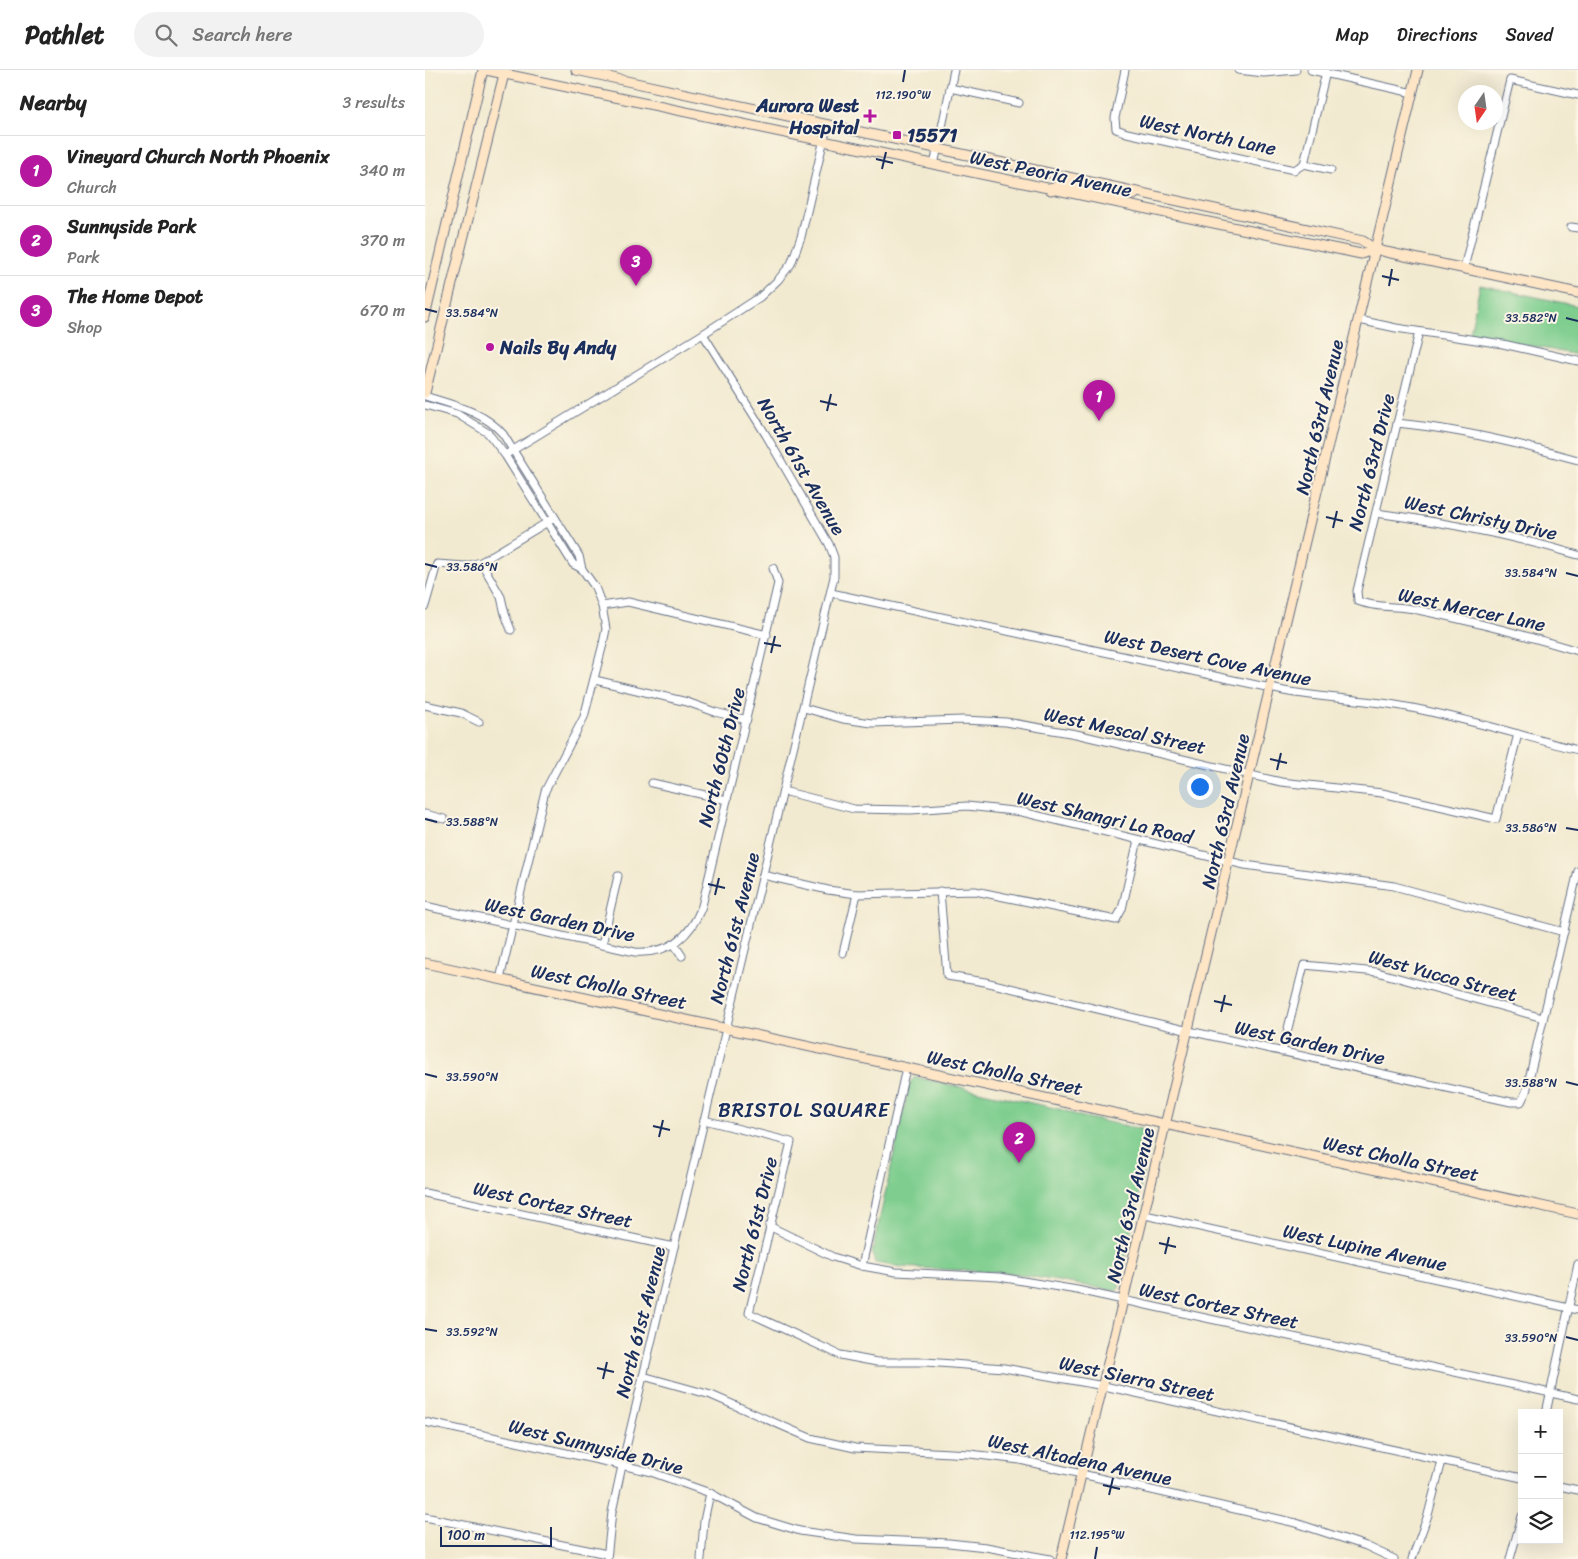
<!DOCTYPE html>
<meta charset="utf-8">
<style>
body{margin:0;font-family:Sriracha,sans-serif;background:#f2f2f2;color:#222}
.controls{position:absolute;right:15px;bottom:15px;display:grid;overflow:hidden;border-radius:0px;box-shadow:0 5px 20px #0002}
.controls button{width:45px;height:45px;display:grid;place-items:center;padding:0;border:0;border-bottom:1px solid #e0e0e0;background:#fff;color:#222;font:25px sans-serif}
.compass{position:absolute;left:1033px;top:15px;width:45px;height:45px;border-radius:50%;background:#fff;box-shadow:0 5px 20px #0002;rotate:193deg}
.scale{position:absolute;left:15px;bottom:12px;width:112px;box-sizing:border-box;padding-left:5px;border:2px solid #1b2f5e;border-top:0;font-size:14px;line-height:18px;white-space:nowrap;color:#1b2f5e;-webkit-text-stroke:4px #fcf5e5;paint-order:stroke}
.you{position:absolute;left:774px;top:716px;width:18px;height:18px;margin:-12px;border:4px solid #fff;border-radius:50%;background:#1a73e8;box-shadow:0 0 0 8px #1a73e833}
.badge{display:grid;place-items:center;width:32px;height:32px;border-radius:50%;background:#b5179e;color:#fff;font-size:16px;font-weight:700}
.pin{position:absolute;translate:-50% -41px;filter:drop-shadow(0 1px 2px #0008)}
.pin::after{content:'';position:absolute;top:26px;width:18px;height:15px;background:inherit;clip-path:polygon(0 0,100% 0,50% 100%)}
.list{margin:0;padding:0;list-style:none}
h2{display:flex;justify-content:space-between;align-items:center;height:65px;margin:0;padding:0 20px;font-size:21px}
h2 small{font-size:16px;font-weight:400;color:#767676}
.list li{display:grid;grid-template-columns:32px 1fr auto;gap:15px;align-items:center;box-sizing:border-box;height:70px;padding:0 20px;border-top:1px solid #e0e0e0}
.list b{display:block;font-size:19px;white-space:nowrap}
.list p{margin:0;font-size:16px;white-space:nowrap;color:#767676}
.list em{font-size:16px;font-style:normal;color:#767676}
.icon{flex:none;width:28px;height:28px;fill:none;stroke:currentColor;stroke-width:2;stroke-linecap:round;stroke-linejoin:round}
.map{position:relative;flex:none;width:1153px;height:1489px;overflow:hidden}
header{display:flex;align-items:center;gap:30px;box-sizing:border-box;height:70px;padding:0 25px;background:#fff;border-bottom:1px solid #e0e0e0}
header strong{font-size:24px}
nav{display:flex;gap:28px;margin-inline-start:auto;font-size:18px}
.search{width:350px;height:45px;background:#f2f2f2;display:flex;align-items:center;gap:12px;box-sizing:border-box;padding:0 18px;border-radius:28px;color:#767676;font-size:19px}
main{display:flex}
aside{flex:1;background:#fff}
.map>svg:first-child{display:block}
</style>
<header>
<strong>Pathlet</strong>
<div class="search"><svg class="icon" aria-label="search" viewBox="0 0 24 24"><circle cx="10" cy="10" r="6"/><path d="M15 15l6 6"/></svg>Search here</div>
<nav><a>Map</a><a>Directions</a><a>Saved</a></nav>
</header>
<main>
<aside>
<h2>Nearby<small>3 results</small></h2>
<ul class="list">
<li><span class="badge">1</span><div><b>Vineyard Church North Phoenix</b><p>Church</p></div><em>340 m</em></li>
<li><span class="badge">2</span><div><b>Sunnyside Park</b><p>Park</p></div><em>370 m</em></li>
<li><span class="badge">3</span><div><b>The Home Depot</b><p>Shop</p></div><em>670 m</em></li>
</ul>
</aside>
<div class="map">
<svg width="1153" height="1489" viewBox="0 0 1153 1489">
<rect width="100%" height="100%" fill="#fcf5e5"/>
<filter id="ink" filterUnits="userSpaceOnUse"><feTurbulence type="fractalNoise" baseFrequency=".02" numOctaves="2"/><feDisplacementMap in="SourceGraphic" scale="10" xChannelSelector="R" yChannelSelector="G"/><feConvolveMatrix kernelMatrix="1 2 1 2 8 2 1 2 1" color-interpolation-filters="sRGB"/></filter>
<filter id="wash" filterUnits="userSpaceOnUse"><feTurbulence type="fractalNoise" baseFrequency=".0096" numOctaves="4" result="noise"/><feDisplacementMap in="SourceGraphic" scale="20" xChannelSelector="R" yChannelSelector="G"/><feGaussianBlur stdDeviation="1.12" result="paint"/><feColorMatrix in="noise" values="0 0 0 0 0 0 0 0 0 0 0 0 0 0 0 0 0 1.4 0 .05"/><feComposite in="paint" operator="in"/></filter>
<g filter="url(#wash)">
<rect width="100%" height="100%" fill="#f2ead0"/>
<g fill="#7fce8f" stroke="#4d7e76">
<polygon points="1055,215 1153,236 1153,285 1045,264"/>
<polygon points="490,1007 638,1040 654,1046 720,1060 726,1065 694,1218 691,1221 586,1203 476,1197 450,1193 447,1183 485,1012"/>
</g>
</g>
<g filter="url(#ink)">
<g fill="none" stroke-linecap="round" stroke-linejoin="round">
<g stroke="#667086" stroke-width="9">
<g id="street">
<polyline points="700,0 690,48 691,59 702,63 869,100 879,94 901,2"/>
<polyline points="813,0 839,3 871,0"/>
<polyline points="886,0 988,23"/>
<polyline points="525,18 594,33"/>
<polyline points="879,94 906,100"/>
<polyline points="509,95 529,0"/>
<polyline points="1146,157 1153,158"/>
<polyline points="1039,198 1085,10 1153,25"/>
<polyline points="934,250 971,258 1078,274 1153,291"/>
<path d="M994,262L932,521L933,531C952,539 973,535 993,540C1047,551 1100,565 1153,581"/>
<path d="M0,326C28,335 58,341 78,364L154,486L157,499L170,517L177,536L181,559L178,574L159,647L120,721L75,909"/>
<polyline points="0,335 32,344 63,363 80,385 148,494 157,499"/>
<path d="M972,353C1034,359 1093,373 1153,390"/>
<polyline points="80,385 278,264 335,227 353,210 366,194 376,167 402,56"/>
<path d="M951,443C1020,452 1086,465 1153,485"/>
<polyline points="56,492 76,527 80,544 86,560"/>
<path d="M406,523L859,621C902,629 945,629 987,638C1043,649 1098,666 1153,680"/>
<polyline points="0,536 12,494 40,496 56,492 126,450"/>
<polyline points="177,536 203,532 342,565"/>
<polyline points="170,610 262,632 290,642 322,650"/>
<polyline points="0,635 36,643 54,652"/>
<polyline points="379,638 418,649 447,653 538,650 581,652 651,664 856,712 957,723 1071,749 1093,664"/>
<polyline points="227,713 302,730"/>
<polyline points="358,721 429,739 486,740 542,736 597,742 820,795 969,816 1139,862"/>
<polyline points="0,744 19,749"/>
<polyline points="338,805 403,820 432,824 550,821 691,850 697,839 713,770"/>
<polyline points="515,821 522,906 560,912 764,961 1086,1032 1096,1032 1101,1022 1153,801"/>
<path d="M0,836L210,882C244,884 265,868 277,836L353,513L348,498"/>
<polyline points="249,874 257,886"/>
<polyline points="177,875 193,806"/>
<polyline points="418,883 432,824"/>
<polyline points="857,982 879,895 952,902 1118,948"/>
<polyline points="279,1050 366,1072 324,1243 415,1285 452,1292 501,1292 579,1298 679,1316 1097,1408"/>
<polyline points="0,1123 249,1177"/>
<polyline points="720,1145 1153,1240"/>
<polyline points="344,1156 408,1187 437,1196 471,1202 574,1207 652,1220 1153,1329"/>
<polyline points="437,1196 481,998"/>
<polyline points="218,1306 286,1325 385,1368 430,1378 545,1384 595,1390 871,1453 941,1476 969,1489"/>
<polyline points="1121,1343 1153,1194"/>
<polyline points="0,1352 223,1401 285,1423 332,1448 375,1461 431,1469 524,1473 561,1477 625,1489"/>
<polyline points="1134,1416 1153,1420"/>
<polyline points="0,1447 182,1484"/>
<polyline points="182,1489 187,1442 200,1382 409,507 409,487 404,474 341,365 278,264"/>
<polyline points="276,1489 279,1451 285,1423"/>
<polyline points="987,1489 1003,1445 1017,1391"/>
<polyline points="1085,1489 1097,1446"/>
</g>
</g>
<g stroke="#667086" stroke-width="11">
<g id="secondary">
<polyline points="61,0 936,184 950,179"/>
<polyline points="151,0 938,171 950,179 961,182 1153,223"/>
<polyline points="626,120 636,113 695,126 709,125"/>
<polyline points="0,247 58,0"/>
<polyline points="0,323 80,0"/>
<polyline points="0,893 1153,1144"/>
<polyline points="636,1489 993,0"/>
</g>
</g>
<use href="#street" stroke="#fff" stroke-width="7"/>
<use href="#secondary" stroke="#fde5c5" stroke-width="9"/>
</g>
</g>
<path fill="none" stroke="#1b2f5e" stroke-width="2" d="M478,12L480,0M451,89L468,93M457,99L461,82M957,206L974,210M964,216L967,199M0,239L12,242M1141,248L1153,251M395,331L412,335M402,341L406,324M901,447L918,451M908,458L912,441M0,494L12,497M1141,503L1153,506M339,573L356,576M346,583L350,566M845,689L862,693M852,700L856,683M0,749L12,752M1141,758L1153,760M283,814L300,818M290,825L294,808M789,931L807,935M796,942L800,925M0,1004L12,1007M1141,1012L1153,1015M228,1056L245,1060M234,1067L238,1050M734,1173L751,1177M740,1184L744,1167M0,1259L12,1261M1141,1267L1153,1270M172,1298L189,1302M178,1309L182,1292M678,1415L695,1419M684,1425L688,1408M670,1489L672,1477"/>
<g fill="#b5179e" stroke="#fcf5e5" stroke-width="2">
<path d="M442.5 38.5h5v5h5v5h-5v5h-5v-5h-5v-5h5z"/>
<rect x="467" y="60" width="10" height="10" rx="2.5"/>
<circle cx="65" cy="277" r="5"/>
</g>
<g text-anchor="middle" stroke-width="4" stroke-linejoin="round" paint-order="stroke">
<g font-size="19" font-weight="bold" fill="#1b2f5e" stroke="#fcf5e5" text-anchor="start">
<text x="434" y="42" text-anchor="end">Aurora West<tspan x="434" dy="22">Hospital</tspan></text>
<text x="482" y="72">15571</text>
<text x="75" y="284">Nails By Andy</text>
</g>
<g font-size="19" fill="#1b2f5e" stroke="#fcf5e5">
<text transform="translate(783 64) rotate(12)" y="7">West North Lane</text>
<text transform="translate(626 103) rotate(12)" y="7">West Peoria Avenue</text>
<text transform="translate(894 347) rotate(-77)" y="7">North 63rd Avenue</text>
<text transform="translate(946 392) rotate(-76)" y="7">North 63rd Drive</text>
<text transform="translate(377 396) rotate(60)" y="7">North 61st Avenue</text>
<text transform="translate(1056 447) rotate(12)" y="7">West Christy Drive</text>
<text transform="translate(1047 539) rotate(12)" y="7">West Mercer Lane</text>
<text transform="translate(783 587) rotate(12)" y="7">West Desert Cove Avenue</text>
<text transform="translate(700 660) rotate(12)" y="7">West Mescal Street</text>
<text transform="translate(296 687) rotate(-76)" y="7">North 60th Drive</text>
<text transform="translate(800 741) rotate(-77)" y="7">North 63rd Avenue</text>
<text transform="translate(680 747) rotate(13)" y="7">West Shangri La Road</text>
<text transform="translate(135 849) rotate(12)" y="7">West Garden Drive</text>
<text transform="translate(309 858) rotate(-76)" y="7">North 61st Avenue</text>
<text transform="translate(1018 905) rotate(15)" y="7">West Yucca Street</text>
<text transform="translate(184 916) rotate(12)" y="7">West Cholla Street</text>
<text transform="translate(885 972) rotate(12)" y="7">West Garden Drive</text>
<text transform="translate(580 1002) rotate(12)" y="7">West Cholla Street</text>
<text transform="translate(976 1088) rotate(12)" y="7">West Cholla Street</text>
<text transform="translate(128 1134) rotate(12)" y="7">West Cortez Street</text>
<text transform="translate(705 1135) rotate(-77)" y="7">North 63rd Avenue</text>
<text transform="translate(329 1154) rotate(-76)" y="7">North 61st Drive</text>
<text transform="translate(940 1177) rotate(12)" y="7">West Lupine Avenue</text>
<text transform="translate(794 1235) rotate(12)" y="7">West Cortez Street</text>
<text transform="translate(215 1252) rotate(-76)" y="7">North 61st Avenue</text>
<text transform="translate(712 1308) rotate(12)" y="7">West Sierra Street</text>
<text transform="translate(171 1376) rotate(14)" y="7">West Sunnyside Drive</text>
<text transform="translate(655 1389) rotate(12)" y="7">West Altadena Avenue</text>
</g>
<g font-size="20" letter-spacing="1" fill="#1b2f5e" stroke="#fcf5e5">
<text x="379" y="1047">BRISTOL SQUARE</text>
</g>
</g>
<g font-size="12" text-anchor="middle" fill="#1b2f5e" stroke="#fcf5e5" stroke-width="4" stroke-linejoin="round" paint-order="stroke">
<text x="478" y="29">112.190°W</text>
<text x="47" y="247">33.584°N</text>
<text x="1106" y="252">33.582°N</text>
<text x="47" y="501">33.586°N</text>
<text x="1106" y="507">33.584°N</text>
<text x="47" y="756">33.588°N</text>
<text x="1106" y="762">33.586°N</text>
<text x="47" y="1011">33.590°N</text>
<text x="1106" y="1017">33.588°N</text>
<text x="47" y="1266">33.592°N</text>
<text x="1106" y="1272">33.590°N</text>
<text x="672" y="1469">112.195°W</text>
</g>
</svg>
<div class="controls">
<button>+</button>
<button>−</button>
<button><svg class="icon" aria-label="layers" viewBox="0 0 24 24"><path d="M12 4l9 5-9 5-9-5zM3 14l9 5 9-5"/></svg></button>
</div>
<svg class="compass" viewBox="-18 -18 36 36"><path d="M0-13l5 13h-10z" fill="#e53935"/><path d="M0 13l5-13h-10z" fill="#767676"/></svg>
<div class="scale">100 m</div>
<div class="you"></div>
<div class="pin badge" style="left:674px;top:351px">1</div>
<div class="pin badge" style="left:594px;top:1093px">2</div>
<div class="pin badge" style="left:211px;top:216px">3</div>
</div>
</main>
